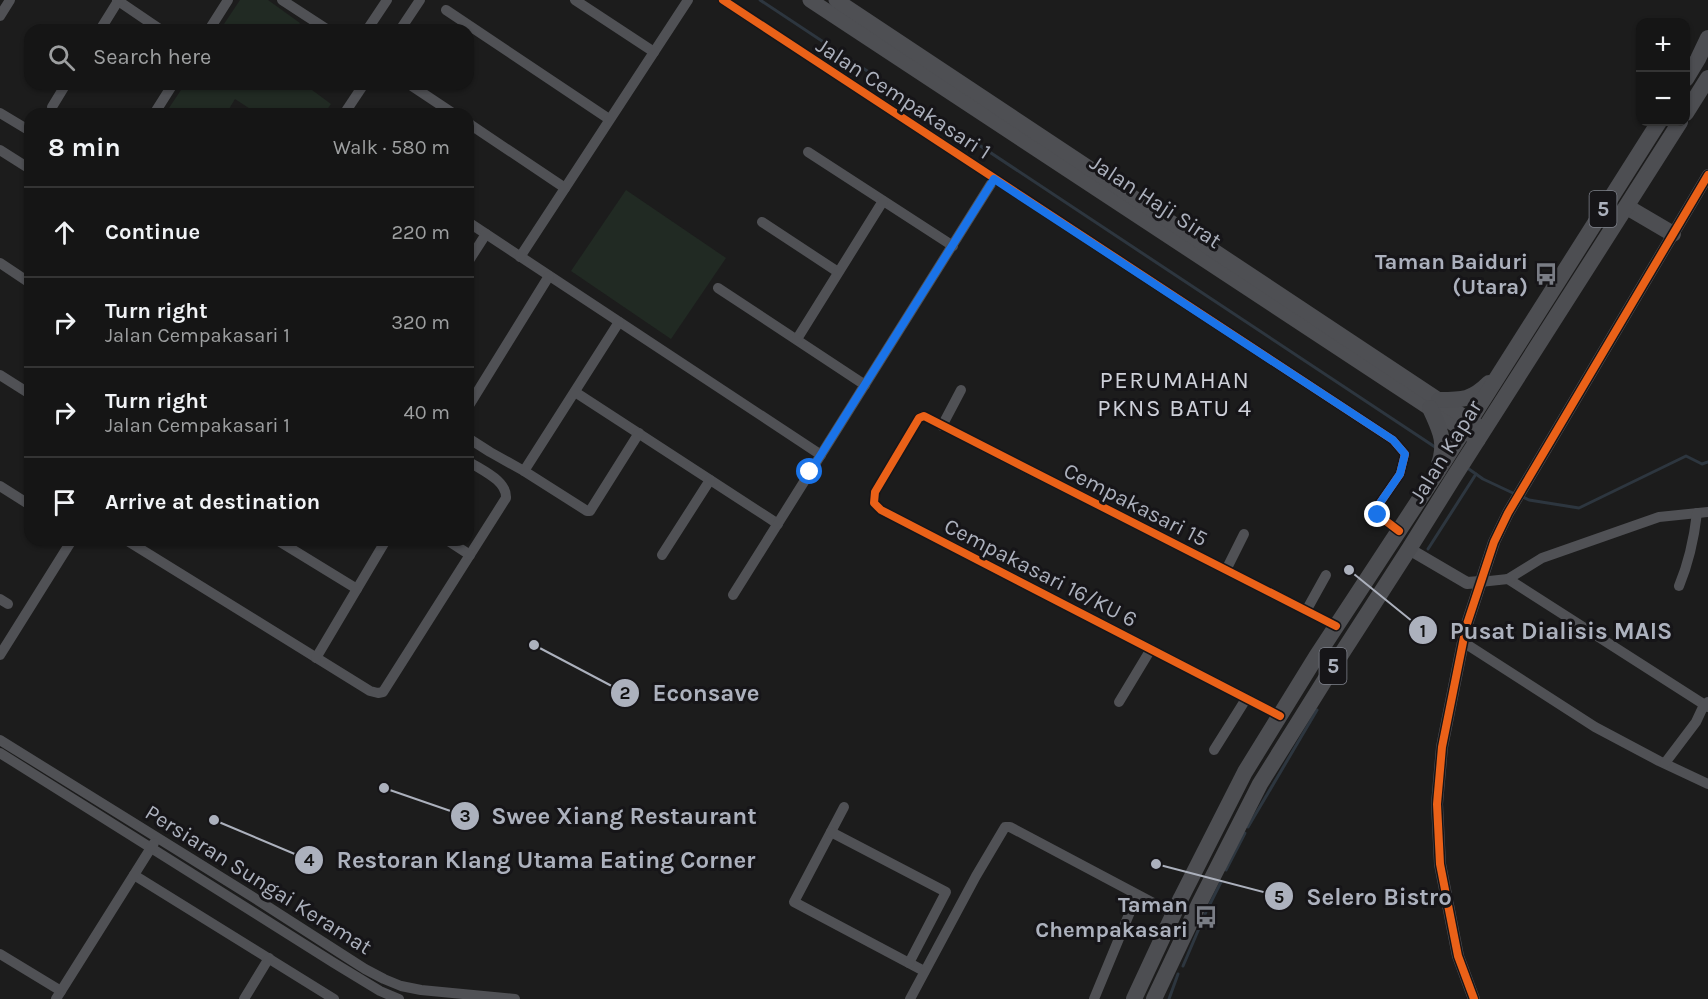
<!DOCTYPE html>
<meta charset="utf-8">
<style>
body{margin:0;font-family:Karla,sans-serif;background:#222;color:#f1f3f6}
.controls{position:absolute;right:18px;top:18px;display:grid;overflow:hidden;border-radius:12px;box-shadow:0 2px 4px #0004}
.controls button{width:54px;height:54px;display:grid;place-items:center;padding:0;border:0;border-bottom:2px solid #343434;background:#151515;color:#f1f3f6;font:30px sans-serif}
.stop{position:absolute;width:18px;height:18px;margin:-14px;border:4px solid #1a73e8;border-radius:50%;background:#fff}
.stop.end{background:#1a73e8;border-color:#fff;box-shadow:0 2px 6px #0008}
.list{margin:0;padding:0;list-style:none}
h2{display:flex;justify-content:space-between;align-items:center;height:78px;margin:0;padding:0 24px;font-size:26px}
h2 small{font-size:20px;font-weight:400;color:#9d9fa0}
.list li{display:grid;grid-template-columns:39px 1fr auto;gap:18px;align-items:center;box-sizing:border-box;height:90px;padding:0 24px;border-top:2px solid #343434}
.list b{display:block;font-size:22px;white-space:nowrap}
.list p{margin:0;font-size:20px;white-space:nowrap;color:#9d9fa0}
.list em{font-size:20px;font-style:normal;color:#9d9fa0}
.icon{flex:none;width:33px;height:33px;fill:none;stroke:currentColor;stroke-width:2;stroke-linecap:round;stroke-linejoin:round}
.map{position:relative;flex:none;width:1708px;height:999px;overflow:hidden}
.search{position:absolute;background:#151515;box-shadow:0 2px 4px #0004;left:24px;top:24px;width:450px;height:66px;display:flex;align-items:center;gap:15px;box-sizing:border-box;padding:0 21px;border-radius:18px;color:#9d9fa0;font-size:22px}
.panel{position:absolute;background:#151515;box-shadow:0 2px 4px #0004;left:24px;top:108px;width:450px;height:438px;border-radius:18px}
.map>svg:first-child{display:block}
</style>
<div class="map">
<svg width="1708" height="999" viewBox="0 0 1708 999">
<rect width="100%" height="100%" fill="#1c1c1c"/>
<g fill="#212a23">
<polygon points="240,0 268,0 300,23 296,30 220,30"/>
<polygon points="185,84 304,84 331,104 324,114 258,114 235,99 226,114 165,114"/>
<polygon points="626,190 726,258 671,339 571,271"/>
</g>
<g fill="none" stroke-linecap="round" stroke-linejoin="round">
<g stroke="#2d363f" stroke-width="3">
<polyline points="760,0 1435,447"/>
<polyline points="1466,467 1483,479 1515,494"/>
<polyline points="1521,496 1529,500 1579,508 1686,456 1702,464 1708,462"/>
<polyline points="1428,549 1476,474"/>
<polyline points="1248,827 1317,710"/>
<polyline points="1226,870 1245,833"/>
<polyline points="1210,904 1221,882"/>
<polyline points="1183,966 1206,912"/>
<polyline points="1169,999 1178,974"/>
</g>
<g stroke="#505155" stroke-width="10">
<polyline points="117,0 161,30"/>
<polyline points="282,0 328,30"/>
<polyline points="575,0 654,52"/>
<polyline points="723,0 1393,440 1405,454 1400,474 1380,503 1378,515 1399,531"/>
<polyline points="446,10 609,119"/>
<polyline points="0,16 10,0"/>
<polyline points="100,30 118,1"/>
<polyline points="209,30 228,0"/>
<polyline points="367,30 387,0"/>
<polyline points="400,30 420,0"/>
<polyline points="409,84 454,114"/>
<polyline points="52,107 66,84"/>
<polyline points="0,113 30,131"/>
<polyline points="154,114 173,84"/>
<polyline points="344,114 364,84"/>
<polyline points="468,123 565,188"/>
<polyline points="0,150 30,169"/>
<polyline points="808,152 953,246"/>
<polyline points="468,222 821,455"/>
<polyline points="762,222 838,272"/>
<polyline points="520,257 688,0"/>
<polyline points="468,262 486,234"/>
<polyline points="0,263 30,283"/>
<polyline points="718,288 865,385"/>
<polyline points="797,339 883,201"/>
<polyline points="0,375 30,394"/>
<polyline points="575,392 778,524"/>
<polyline points="468,407 549,276"/>
<polyline points="942,426 961,390"/>
<polyline points="468,438 490,452 524,471 587,511 590,511 639,433"/>
<polyline points="524,471 619,322"/>
<polyline points="0,486 30,505"/>
<path d="M126,540L370,691L378,693L383,692L506,498C507,480 481,470 468,461"/>
<polyline points="277,540 357,589"/>
<polyline points="447,540 470,555"/>
<polyline points="662,555 710,480"/>
<polyline points="1226,570 1244,534"/>
<polyline points="1508,579 1708,707"/>
<polyline points="1480,582 1508,579 1542,558 1659,517 1708,512"/>
<path d="M1679,586C1689,562 1694,539 1697,513"/>
<polyline points="733,595 994,179"/>
<polyline points="0,599 8,604"/>
<polyline points="1306,611 1326,575"/>
<polyline points="1463,642 1595,727 1659,761 1708,784"/>
<polyline points="0,655 72,540"/>
<polyline points="316,658 386,540"/>
<polyline points="1119,702 1151,649"/>
<polyline points="1280,716 881,510 874,503 875,492 919,418 924,416 1336,626"/>
<polyline points="0,740 256,899 365,969 384,979 401,986 421,990 515,999"/>
<polyline points="1214,750 1246,699"/>
<polyline points="0,753 334,963 380,991 399,999"/>
<polyline points="1665,763 1696,722 1704,705 1708,702"/>
<polyline points="844,807 794,902 924,971"/>
<polyline points="831,832 946,892 909,963"/>
<polyline points="134,875 334,999"/>
<polyline points="0,954 61,991"/>
<polyline points="56,999 154,843"/>
<polyline points="244,999 269,958"/>
<polyline points="910,999 976,876 1005,827 1010,827 1174,914"/>
<polyline points="1094,999 1137,895"/>
</g>
<g stroke="#505155" stroke-width="12">
<polyline points="1409,549 1467,583 1480,582"/>
<polyline points="1474,999 1458,956 1440,864 1437,804 1442,747 1466,627 1494,542 1508,513 1708,175"/>
</g>
<g stroke="#4e4f53" stroke-width="15">
<polyline points="810,0 1478,440"/>
<polyline points="836,0 1478,426"/>
</g>
<g stroke="#4d4e52" stroke-width="16">
<polyline points="1686,79 1698,59 1708,38"/>
<polyline points="1686,113 1708,78"/>
<polyline points="1627,207 1673,234"/>
<path d="M1439,400C1463,400 1472,400 1489,383"/>
<path d="M1430,408C1439,429 1447,441 1439,464"/>
<polyline points="1134,999 1181,898 1245,772 1316,657 1438,471 1659,122"/>
<polyline points="1154,999 1199,904 1260,784 1333,667 1409,549 1452,480 1680,122"/>
</g>
<g stroke="#161518" stroke-width="11">
<g id="cycleway">
<polyline points="723,0 1393,440 1405,454 1400,474 1380,503 1378,515 1399,531"/>
<polyline points="1280,716 881,510 874,503 875,492 919,418 924,416 1336,626"/>
<polyline points="1474,999 1458,956 1440,864 1437,804 1442,747 1466,627 1494,542 1508,513 1708,175"/>
</g>
</g>
<use href="#cycleway" stroke="#ea6118" stroke-width="8"/>
</g>
<g fill="none" stroke-linecap="round" stroke-linejoin="round">
<polyline stroke="#1a73e8" stroke-width="8" points="810,472 994,179 1393,440 1405,454 1400,474 1380,503 1378,515"/>
</g>
<defs>
<g id="bus-bare" transform="scale(1.8)"><path d="M-5-6H5V4H4V6H2V4H-2V6H-4V4H-5ZM-3.5-4V0h7V-4ZM-3.5 1.2v1.5H-2V1.2ZM2 1.2v1.5H3.5V1.2Z" fill="#7a7d85" stroke="#161518" stroke-width="2.5" paint-order="stroke"/></g>
</defs>
<g fill-rule="evenodd">
<use href="#bus-bare" x="1546" y="274"/>
<use href="#bus-bare" x="1206" y="917"/>
</g>
<g text-anchor="middle" stroke-width="6" stroke-linejoin="round" paint-order="stroke">
<g fill="#161518" stroke="#7f828c" stroke-width="1.5">
<rect x="1589.5" y="191" width="27" height="36" rx="4.5"/>
<rect x="1319.5" y="648" width="27" height="36" rx="4.5"/>
</g>
<g font-size="21" font-weight="bold" fill="#acb1bd">
<text x="1603" y="216">5</text>
<text x="1333" y="673">5</text>
</g>
<g font-size="22" fill="#acb1bd" stroke="#161518">
<text transform="translate(904 98) rotate(33)" y="8">Jalan Cempakasari 1</text>
<text transform="translate(1156 201) rotate(33)" y="8">Jalan Haji Sirat</text>
<text transform="translate(1445 451) rotate(-58)" y="8">Jalan Kapar</text>
<text transform="translate(1136 504) rotate(27)" y="8">Cempakasari 15</text>
<text transform="translate(1041 572) rotate(27)" y="8">Cempakasari 16/KU 6</text>
<text transform="translate(259 879) rotate(32)" y="8">Persiaran Sungai Keramat</text>
</g>
<g font-size="22" font-weight="bold" fill="#acb1bd" stroke="#161518" text-anchor="end">
<text x="1528" y="269">Taman Baiduri<tspan x="1528" dy="25">(Utara)</tspan></text>
<text x="1188" y="912">Taman<tspan x="1188" dy="25">Chempakasari</tspan></text>
</g>
<g font-size="24" letter-spacing="1.5" fill="#ced0d9" stroke="#161518">
<text x="1175" y="388">PERUMAHAN<tspan x="1175" dy="28">PKNS BATU 4</tspan></text>
</g>
</g>
<path fill="none" stroke="#acb1bd" stroke-width="2" d="M1349 570L1423 630M534 645L625 693M384 788L465 816M214 820L309 860M1156 864L1279 896"/>
<g fill="#acb1bd" stroke="#161518" stroke-width="2">
<circle cx="1349" cy="570" r="6"/>
<circle cx="534" cy="645" r="6"/>
<circle cx="384" cy="788" r="6"/>
<circle cx="214" cy="820" r="6"/>
<circle cx="1156" cy="864" r="6"/>
<circle cx="1423" cy="630" r="15"/>
<circle cx="625" cy="693" r="15"/>
<circle cx="465" cy="816" r="15"/>
<circle cx="309" cy="860" r="15"/>
<circle cx="1279" cy="896" r="15"/>
</g>
<g font-size="18" text-anchor="middle" font-weight="bold" fill="#111">
<text x="1423" y="637">1</text>
<text x="625" y="699">2</text>
<text x="465" y="822">3</text>
<text x="309" y="866">4</text>
<text x="1279" y="903">5</text>
</g>
<g font-size="24" text-anchor="middle" font-weight="bold" fill="#acb1bd" stroke="#161518" stroke-width="6" stroke-linejoin="round" paint-order="stroke">
<text x="1561" y="639">Pusat Dialisis MAIS</text>
<text x="706" y="701">Econsave</text>
<text x="624" y="824">Swee Xiang Restaurant</text>
<text x="546" y="868">Restoran Klang Utama Eating Corner</text>
<text x="1379" y="905">Selero Bistro</text>
</g>
</svg>
<div class="controls">
<button>+</button>
<button>−</button>
</div>
<div class="stop" style="left:810px;top:472px"></div>
<div class="stop end" style="left:1378px;top:515px"></div>
<div class="search"><svg class="icon" aria-label="search" viewBox="0 0 24 24"><circle cx="10" cy="10" r="6"/><path d="M15 15l6 6"/></svg>Search here</div>
<section class="panel">
<h2>8 min<small>Walk · 580 m</small></h2>
<ul class="list">
<li><svg class="icon" aria-label="ahead" viewBox="0 0 24 24"><path d="M12 20V5M6 11l6-6 6 6"/></svg><div><b>Continue</b></div><em>220 m</em></li>
<li><svg class="icon" aria-label="right" viewBox="0 0 24 24"><path d="M7 20v-9h11M14 6l5 5-5 5"/></svg><div><b>Turn right</b><p>Jalan Cempakasari 1</p></div><em>320 m</em></li>
<li><svg class="icon" aria-label="right" viewBox="0 0 24 24"><path d="M7 20v-9h11M14 6l5 5-5 5"/></svg><div><b>Turn right</b><p>Jalan Cempakasari 1</p></div><em>40 m</em></li>
<li><svg class="icon" aria-label="arrive" viewBox="0 0 24 24"><path d="M6 21V4h12l-3 4 3 4H6"/></svg><div><b>Arrive at destination</b></div></li>
</ul>
</section>
</div>
